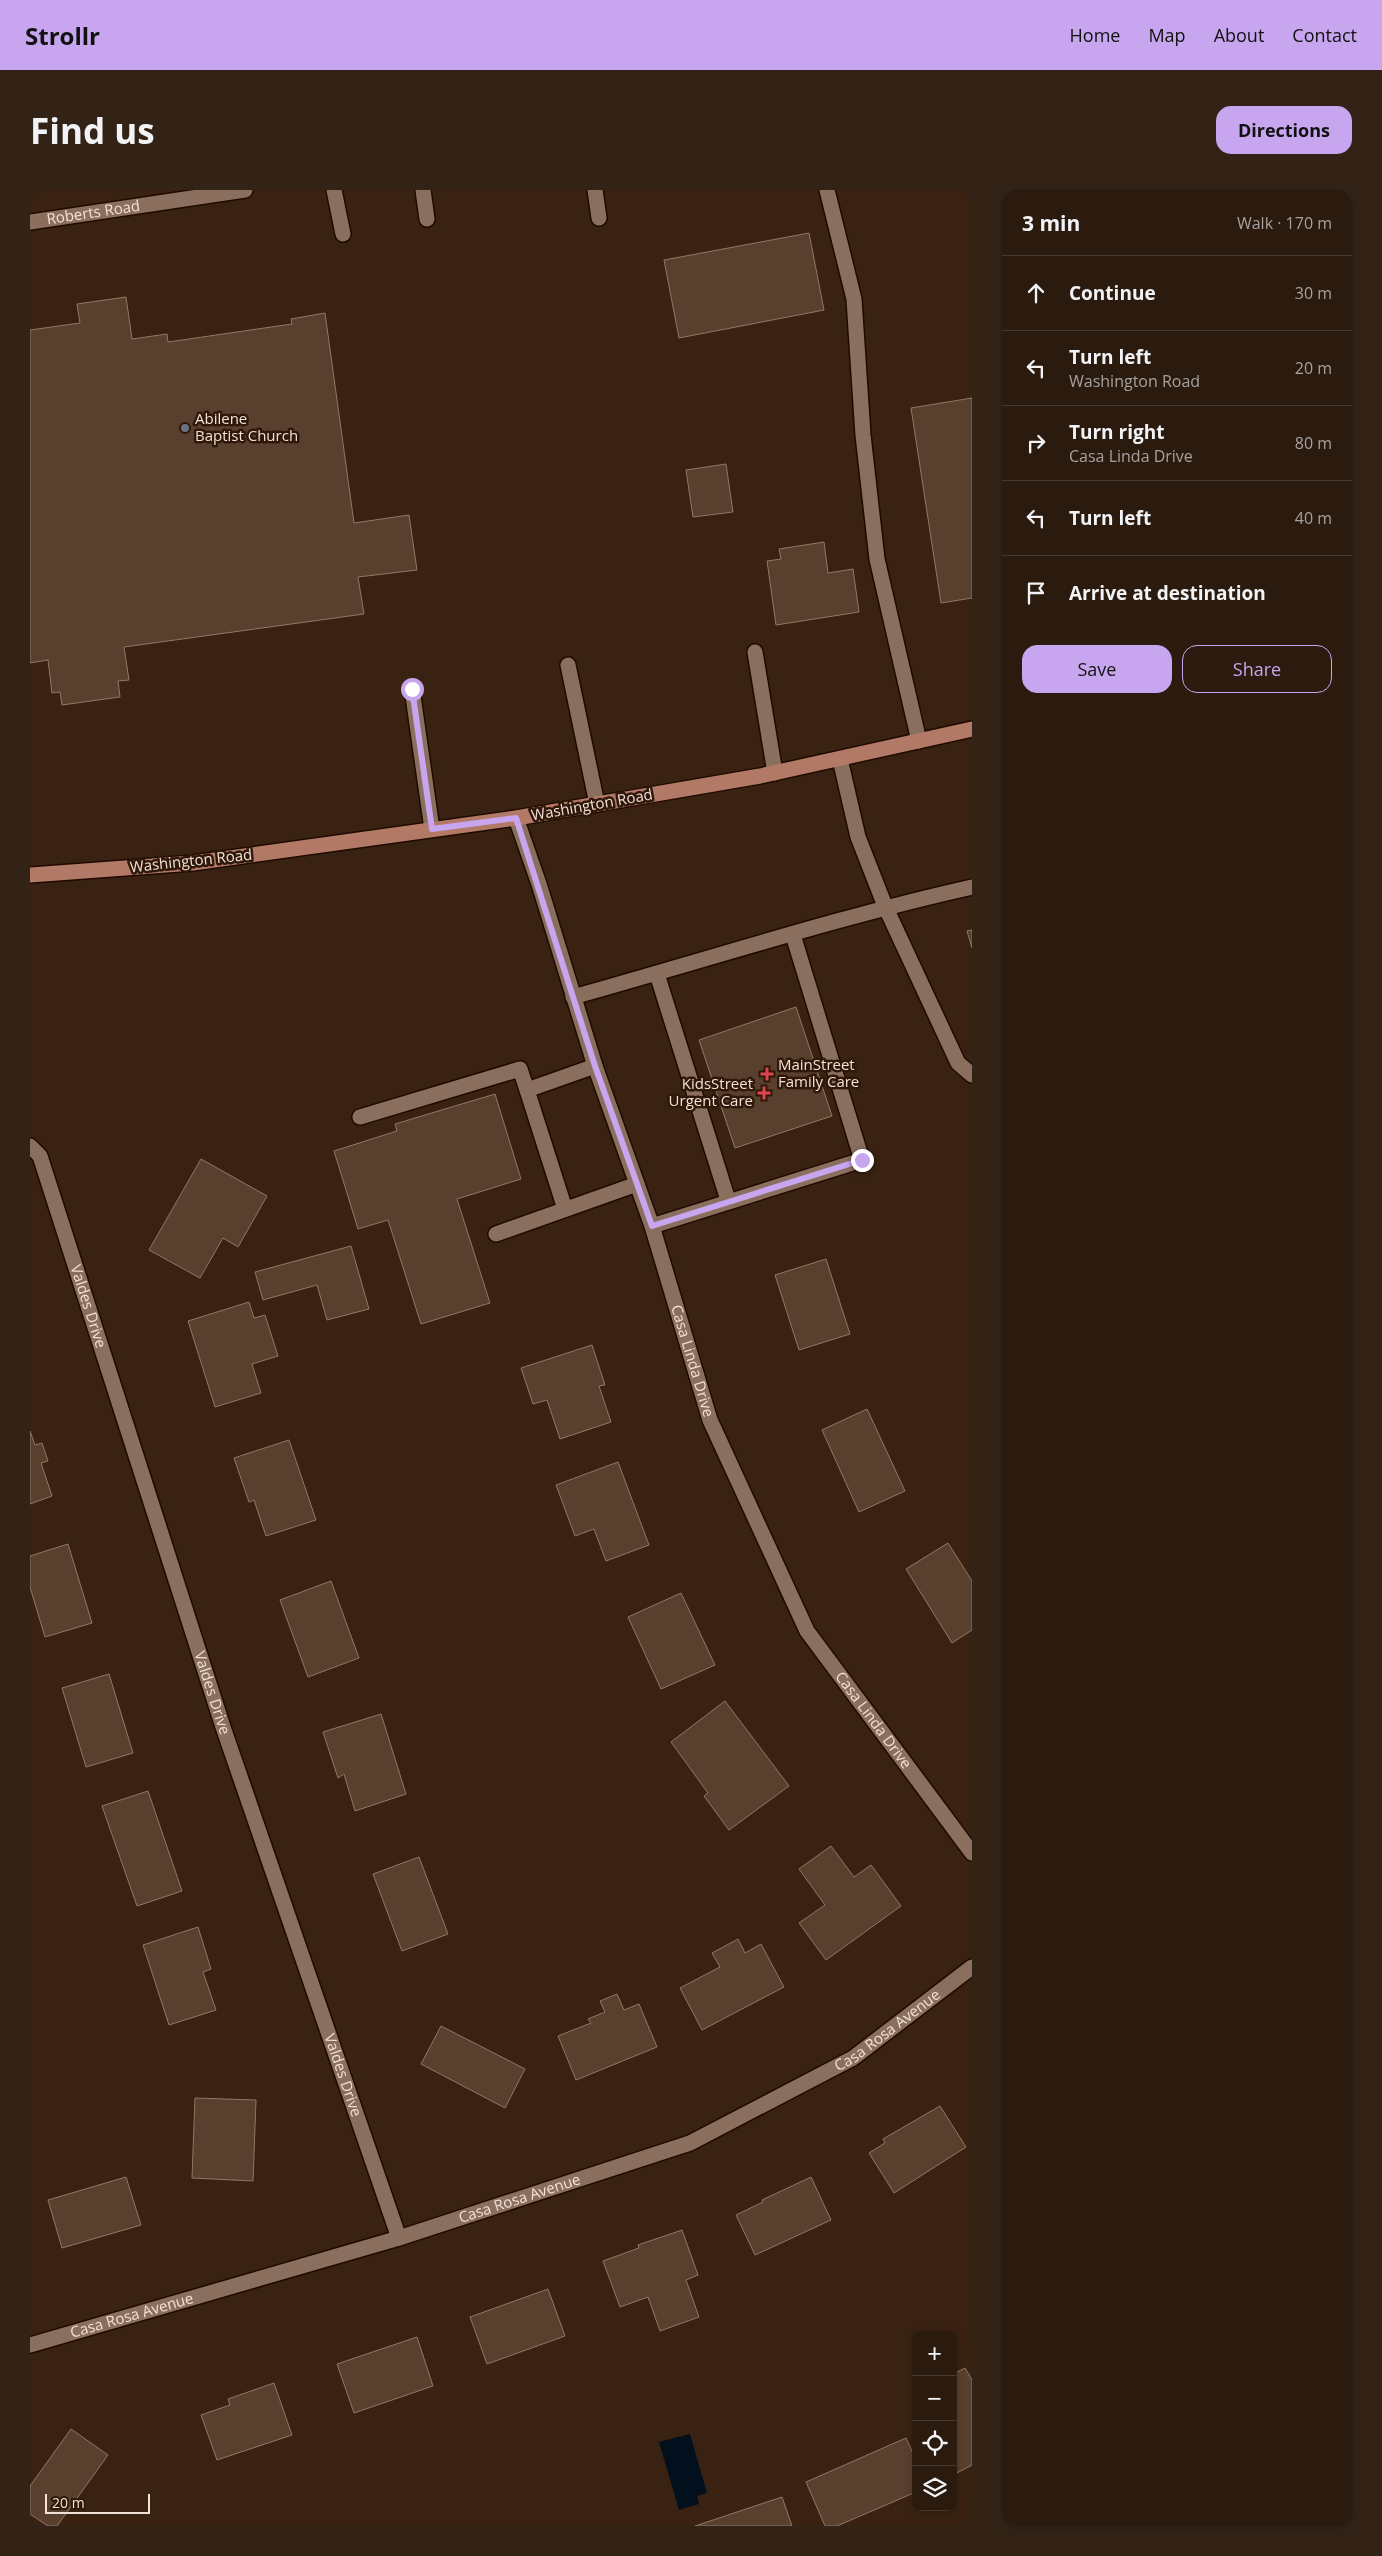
<!DOCTYPE html>
<meta charset="utf-8">
<style>
body{margin:0;font-family:"Open Sans",sans-serif;background:#332317;color:#f1f3f6}
.controls{position:absolute;right:15px;bottom:15px;display:grid;overflow:hidden;border-radius:10px;box-shadow:0 2px 8px #0003}
.controls button{width:45px;height:45px;display:grid;place-items:center;padding:0;border:0;border-bottom:1px solid #47382e;background:#2b1a0e;color:#f1f3f6;font:25px sans-serif}
.scale{position:absolute;left:15px;bottom:12px;width:105px;box-sizing:border-box;padding-left:5px;border:2px solid #f1e1d7;border-top:0;font-size:14px;line-height:18px;white-space:nowrap;color:#f1e1d7;-webkit-text-stroke:4px #2f1809;paint-order:stroke}
.stop{position:absolute;width:15px;height:15px;margin:-11px;border:4px solid #c7a6ef;border-radius:50%;background:#fff}
.stop.end{background:#c7a6ef;border-color:#fff;box-shadow:0 1px 5px #0008}
.list{margin:0;padding:0;list-style:none}
h2{display:flex;justify-content:space-between;align-items:center;height:65px;margin:0;padding:0 20px;font-size:21px}
h2 small{font-size:16px;font-weight:400;color:#a6a19e}
.list li{display:grid;grid-template-columns:32px 1fr auto;gap:15px;align-items:center;box-sizing:border-box;height:75px;padding:0 20px;border-top:1px solid #47382e}
.list b{display:block;font-size:19px;white-space:nowrap}
.list p{margin:0;font-size:16px;white-space:nowrap;color:#a6a19e}
.list em{font-size:16px;font-style:normal;color:#a6a19e}
.actions{display:flex;gap:10px;padding:15px 20px}
.actions a{flex:1;padding:11px 0;border:1px solid #c7a6ef;border-radius:15px;text-align:center;font-size:18px;color:#c7a6ef}
.actions .main{background:#c7a6ef;color:#111}
.icon{flex:none;width:28px;height:28px;fill:none;stroke:currentColor;stroke-width:2;stroke-linecap:round;stroke-linejoin:round}
.map{position:relative;flex:none;width:942px;height:2336px;overflow:hidden;border-radius:15px}
header{display:flex;align-items:center;gap:30px;box-sizing:border-box;height:70px;padding:0 25px;background:#c7a6ef;color:#111}
header strong{font-size:24px}
nav{display:flex;gap:28px;margin-inline-start:auto;font-size:18px}
.intro{display:flex;align-items:center;justify-content:space-between;box-sizing:border-box;height:120px;padding:0 30px}
h1{margin:0;font-size:35px}
.button{padding:12px 22px;border-radius:15px;background:#c7a6ef;color:#111;font-size:18px;font-weight:700}
main{display:flex;gap:30px;padding:0 30px}
aside{flex:1;background:#2b1a0e;border-radius:15px;box-shadow:0 2px 8px #0003}
.map>svg:first-child{display:block}
</style>
<header>
<strong>Strollr</strong>
<nav><a>Home</a><a>Map</a><a>About</a><a>Contact</a></nav>
</header>
<div class="intro"><h1>Find us</h1><a class="button">Directions</a></div>
<main>
<div class="map">
<svg width="942" height="2336" viewBox="0 0 942 2336">
<rect width="100%" height="100%" fill="#392212"/>
<polygon fill="#020f1d" points="660,2244 677,2303 667,2306 669,2314 649,2320 629,2252"/>
<g fill="#59402e" stroke="#927764">
<polygon points="779,43 794,120 649,148 634,70"/>
<polygon points="96,107 102,149 137,144 138,152 262,134 261,129 295,123 324,333 379,325 387,380 328,387 334,424 94,457 99,490 88,491 90,507 32,515 30,502 22,503 18,470 0,473 0,140 50,133 47,114"/>
<polygon points="942,208 942,408 911,413 881,218"/>
<polygon points="696,274 703,322 663,327 656,280"/>
<polygon points="794,352 798,383 823,379 829,422 746,435 737,371 751,369 749,359"/>
<polygon points="942,740 942,758 937,741"/>
<polygon points="766,817 802,926 705,958 669,850"/>
<polygon points="465,904 491,989 427,1009 460,1113 391,1134 358,1030 328,1039 304,961 367,941 365,934"/>
<polygon points="171,969 237,1006 208,1057 193,1048 170,1088 119,1060"/>
<polygon points="321,1056 339,1119 297,1130 287,1095 233,1110 225,1082"/>
<polygon points="796,1069 820,1144 769,1160 745,1085"/>
<polygon points="219,1112 224,1128 235,1125 248,1166 222,1174 231,1203 185,1217 158,1131"/>
<polygon points="562,1155 575,1195 569,1196 581,1232 530,1249 517,1210 503,1214 491,1178"/>
<polygon points="837,1219 875,1301 829,1322 792,1240"/>
<polygon points="0,1241 5,1255 12,1253 18,1271 11,1273 22,1306 0,1314"/>
<polygon points="259,1250 286,1330 236,1346 224,1310 219,1312 204,1268"/>
<polygon points="588,1272 619,1355 576,1371 564,1339 545,1346 526,1295"/>
<polygon points="918,1353 942,1391 942,1440 922,1453 876,1379"/>
<polygon points="38,1354 62,1433 15,1447 0,1397 0,1366"/>
<polygon points="301,1391 329,1468 278,1487 250,1410"/>
<polygon points="651,1403 685,1475 631,1499 598,1427"/>
<polygon points="79,1484 103,1563 56,1577 32,1498"/>
<polygon points="695,1511 759,1596 699,1640 674,1606 678,1603 641,1552"/>
<polygon points="351,1524 376,1604 325,1621 314,1584 308,1588 293,1542"/>
<polygon points="118,1601 152,1701 107,1716 72,1616"/>
<polygon points="801,1656 824,1687 841,1675 871,1716 796,1770 769,1733 795,1715 769,1679"/>
<polygon points="389,1667 418,1744 372,1761 343,1684"/>
<polygon points="168,1737 181,1779 173,1782 186,1820 139,1835 113,1755"/>
<polygon points="708,1749 715,1763 731,1754 754,1797 672,1840 650,1798 690,1777 682,1763"/>
<polygon points="587,1804 594,1820 609,1814 627,1857 546,1890 528,1846 561,1833 558,1829 575,1822 570,1811"/>
<polygon points="411,1836 495,1879 475,1918 391,1874"/>
<polygon points="165,1908 226,1910 223,1991 162,1988"/>
<polygon points="910,1916 936,1957 864,2003 839,1963 855,1953 853,1949"/>
<polygon points="96,1987 111,2035 32,2058 18,2010"/>
<polygon points="781,1987 801,2030 725,2065 706,2025 733,2012 732,2010"/>
<polygon points="652,2040 668,2085 656,2090 669,2127 630,2141 618,2107 590,2117 573,2071 609,2058 608,2055"/>
<polygon points="518,2099 535,2146 457,2174 440,2127"/>
<polygon points="387,2147 403,2196 324,2223 307,2174"/>
<polygon points="935,2178 942,2190 942,2275 923,2285 923,2184"/>
<polygon points="244,2193 262,2245 187,2270 171,2225 200,2215 198,2209"/>
<polygon points="41,2239 78,2265 27,2336 18,2336 0,2324 0,2296"/>
<polygon points="876,2248 886,2270 886,2302 807,2336 795,2336 776,2292"/>
<polygon points="752,2307 762,2336 665,2336"/>
</g>
<g fill="none" stroke-linecap="round" stroke-linejoin="round">
<g stroke="#1f0a00" stroke-width="18">
<g id="lane">
<polyline points="304,0 313,44"/>
<polyline points="393,0 397,29"/>
<polyline points="565,0 569,28"/>
<polyline points="797,0 824,109 833,245 847,369 889,551"/>
<polyline points="725,462 745,583"/>
<polyline points="538,475 567,614"/>
<polyline points="382,499 402,639"/>
<polyline points="810,569 828,647 855,716 928,873 942,885"/>
<polyline points="627,784 698,1010"/>
<path d="M543,807C676,770 808,727 942,697"/>
<polyline points="497,900 535,1019"/>
<polyline points="330,927 490,879 497,900 565,876"/>
<polyline points="622,1036 832,970 763,745"/>
<polyline points="466,1044 607,994"/>
</g>
</g>
<g stroke="#1f0a00" stroke-width="18">
<g id="street">
<path id="s1" d="M0,32L215,0"/>
<path id="s2" d="M486,628L509,694L565,876L622,1036L680,1230L777,1441L942,1663"/>
<path id="s3" d="M0,956L10,966L193,1537L369,2048"/>
<path id="s4" d="M0,2155L369,2048L660,1953L823,1868L942,1777"/>
</g>
</g>
<g stroke="#1f0a00" stroke-width="18">
<polyline id="primary" points="0,685 163,673 486,628 730,586 942,539"/>
</g>
<use href="#lane" stroke="#8b6f5e" stroke-width="15"/>
<use href="#street" stroke="#8b6f5e" stroke-width="15"/>
<use href="#primary" stroke="#b37967" stroke-width="15"/>
</g>
<g fill="none" stroke-linecap="round" stroke-linejoin="round">
<polyline stroke="#c7a6ef" stroke-width="6" points="382,499 402,639 486,628 565,876 622,1036 832,970"/>
</g>
<circle fill="#6b7280" stroke="#2f1809" stroke-width="2" cx="155" cy="238" r="5"/>
<g fill="#e0444e" stroke="#2f1809" stroke-width="2">
<path d="M734.5 876.5h5v5h5v5h-5v5h-5v-5h-5v-5h5z"/>
<path d="M731.5 895.5h5v5h5v5h-5v5h-5v-5h-5v-5h5z"/>
</g>
<g text-anchor="middle" stroke-width="5" stroke-linejoin="round" paint-order="stroke">
<g font-size="15" fill="#f1e1d7" stroke="#2f1809">
<text dy="5" stroke="none"><textPath href="#s1" startOffset="64">Roberts Road</textPath></text>
<text transform="translate(562 615) rotate(-10)" y="5">Washington Road</text>
<text transform="translate(161 671) rotate(-6)" y="5">Washington Road</text>
<text dy="5" stroke="none"><textPath href="#s3" startOffset="172">Valdes Drive</textPath></text>
<text dy="5" stroke="none"><textPath href="#s2" startOffset="571">Casa Linda Drive</textPath></text>
<text dy="5" stroke="none"><textPath href="#s3" startOffset="578">Valdes Drive</textPath></text>
<text dy="5" stroke="none"><textPath href="#s2" startOffset="976">Casa Linda Drive</textPath></text>
<text dy="5" stroke="none"><textPath href="#s4" startOffset="918">Casa Rosa Avenue</textPath></text>
<text dy="5" stroke="none"><textPath href="#s3" startOffset="982">Valdes Drive</textPath></text>
<text dy="5" stroke="none"><textPath href="#s4" startOffset="511">Casa Rosa Avenue</textPath></text>
<text dy="5" stroke="none"><textPath href="#s4" startOffset="106">Casa Rosa Avenue</textPath></text>
</g>
<g font-size="15" fill="#f1e1d7" stroke="#2f1809" text-anchor="start">
<text x="165" y="234">Abilene<tspan x="165" dy="17">Baptist Church</tspan></text>
<text x="748" y="880">MainStreet<tspan x="748" dy="17">Family Care</tspan></text>
<text x="723" y="899" text-anchor="end">KidsStreet<tspan x="723" dy="17">Urgent Care</tspan></text>
</g>
</g>
</svg>
<div class="controls">
<button>+</button>
<button>−</button>
<button><svg class="icon" aria-label="locate" viewBox="0 0 24 24"><circle cx="12" cy="12" r="6"/><path d="M12 2v4M12 18v4M2 12h4M18 12h4"/></svg></button>
<button><svg class="icon" aria-label="layers" viewBox="0 0 24 24"><path d="M12 4l9 5-9 5-9-5zM3 14l9 5 9-5"/></svg></button>
</div>
<div class="scale">20 m</div>
<div class="stop" style="left:382px;top:499px"></div>
<div class="stop end" style="left:832px;top:970px"></div>
</div>
<aside>
<h2>3 min<small>Walk · 170 m</small></h2>
<ul class="list">
<li><svg class="icon" aria-label="ahead" viewBox="0 0 24 24"><path d="M12 20V5M6 11l6-6 6 6"/></svg><div><b>Continue</b></div><em>30 m</em></li>
<li><svg class="icon" aria-label="left" viewBox="0 0 24 24"><path d="M17 20v-9H6M10 6l-5 5 5 5"/></svg><div><b>Turn left</b><p>Washington Road</p></div><em>20 m</em></li>
<li><svg class="icon" aria-label="right" viewBox="0 0 24 24"><path d="M7 20v-9h11M14 6l5 5-5 5"/></svg><div><b>Turn right</b><p>Casa Linda Drive</p></div><em>80 m</em></li>
<li><svg class="icon" aria-label="left" viewBox="0 0 24 24"><path d="M17 20v-9H6M10 6l-5 5 5 5"/></svg><div><b>Turn left</b></div><em>40 m</em></li>
<li><svg class="icon" aria-label="arrive" viewBox="0 0 24 24"><path d="M6 21V4h12l-3 4 3 4H6"/></svg><div><b>Arrive at destination</b></div></li>
</ul>
<div class="actions"><a class="main">Save</a><a>Share</a></div>
</aside>
</main>
